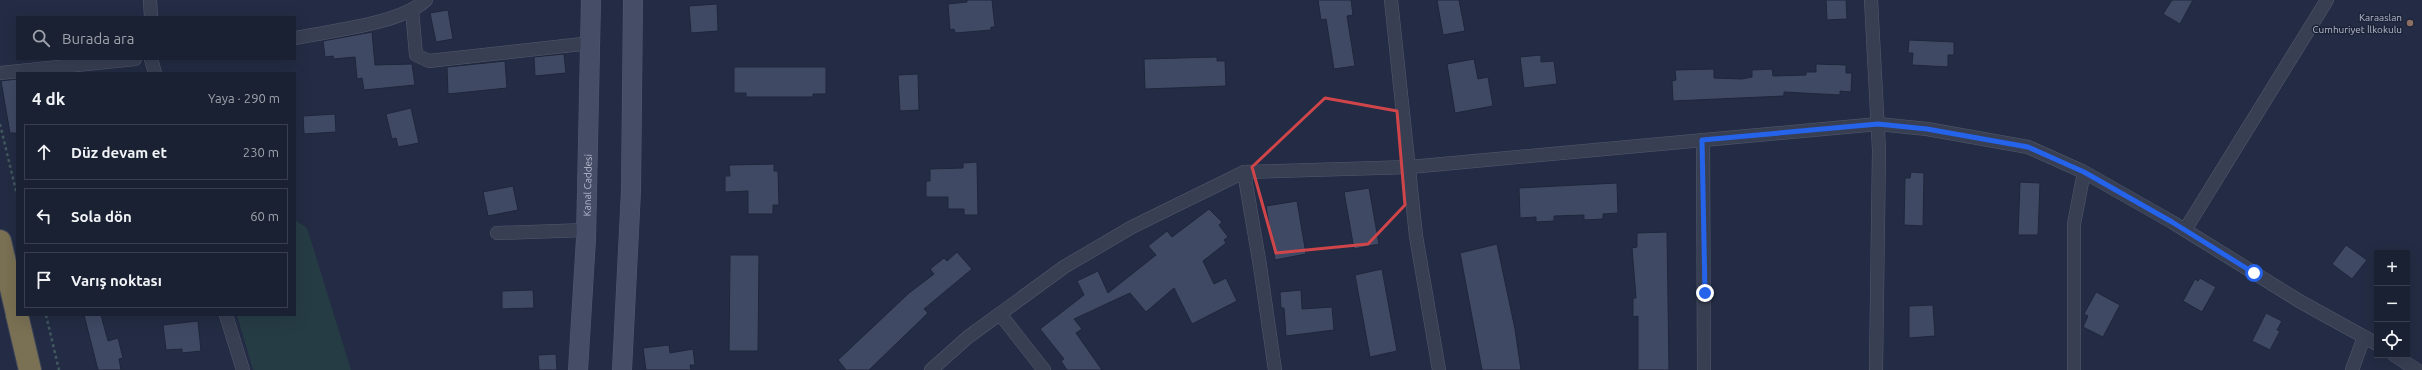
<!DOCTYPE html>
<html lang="tr">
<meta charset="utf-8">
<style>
body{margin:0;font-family:Ubuntu,sans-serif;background:#272e3f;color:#f1f3f6}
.controls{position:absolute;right:12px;bottom:12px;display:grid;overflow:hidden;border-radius:0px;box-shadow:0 4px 16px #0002}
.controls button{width:36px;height:36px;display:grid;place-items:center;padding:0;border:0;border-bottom:1px solid #383e4e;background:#1a2133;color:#f1f3f6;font:20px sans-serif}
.stop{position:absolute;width:12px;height:12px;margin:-9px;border:3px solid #2563eb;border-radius:50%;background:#fff}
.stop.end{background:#2563eb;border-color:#fff;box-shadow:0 1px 4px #0008}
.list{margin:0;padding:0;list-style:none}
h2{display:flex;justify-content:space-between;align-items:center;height:52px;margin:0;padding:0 16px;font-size:17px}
h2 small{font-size:13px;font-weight:400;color:#9fa3ac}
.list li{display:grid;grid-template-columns:26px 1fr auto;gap:12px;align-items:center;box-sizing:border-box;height:56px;margin:0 8px 8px;padding:0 8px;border:1px solid #383e4e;border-radius:0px}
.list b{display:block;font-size:15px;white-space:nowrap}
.list em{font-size:13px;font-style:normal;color:#9fa3ac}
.icon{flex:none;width:22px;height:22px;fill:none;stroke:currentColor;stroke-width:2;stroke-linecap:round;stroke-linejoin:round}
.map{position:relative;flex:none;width:2422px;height:370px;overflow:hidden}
.search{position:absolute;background:#1a2133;box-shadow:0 4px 16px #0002;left:16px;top:16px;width:280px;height:44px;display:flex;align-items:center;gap:10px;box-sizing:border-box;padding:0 14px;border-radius:0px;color:#9fa3ac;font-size:15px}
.panel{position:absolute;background:#1a2133;box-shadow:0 4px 16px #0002;left:16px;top:72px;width:280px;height:244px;border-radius:0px}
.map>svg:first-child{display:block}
</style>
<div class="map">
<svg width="2422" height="370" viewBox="0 0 2422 370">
<rect width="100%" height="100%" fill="#232c44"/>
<polygon fill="#263c45" points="295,220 307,228 351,370 253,370 237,315 295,315"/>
<g fill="#404964" stroke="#1f263b">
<polygon points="967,0 992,0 995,27 991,27 991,30 955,33 954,29 950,30 948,4 967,2"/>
<polygon points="1318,0 1351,0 1353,15 1347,16 1355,66 1334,69 1326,19 1321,20"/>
<polygon points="1437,0 1459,0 1465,31 1443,35"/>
<polygon points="1826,0 1846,0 1847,19 1827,20"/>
<polygon points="2172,0 2193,0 2180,24 2163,14"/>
<polygon points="717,4 718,31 691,33 689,6"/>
<polygon points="448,10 453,39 436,42 430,13"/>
<polygon points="372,32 375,65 412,64 415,85 364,90 362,78 357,79 355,57 334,59 333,56 325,57 323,41"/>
<polygon points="1909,40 1954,42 1954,55 1948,55 1948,67 1912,65 1913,53 1908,53"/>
<polygon points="564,54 566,73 535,76 534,57"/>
<polygon points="1541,55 1541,62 1554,61 1557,84 1524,88 1520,57"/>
<polygon points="1217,57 1217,61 1225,61 1226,86 1145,89 1144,59"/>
<polygon points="1474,59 1478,79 1488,77 1493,106 1455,113 1447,64"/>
<polygon points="505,61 507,88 448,94 447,67"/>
<polygon points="1816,64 1846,65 1846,73 1852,73 1851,92 1840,91 1840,95 1784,92 1784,96 1673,101 1672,81 1676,80 1675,70 1714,69 1714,78 1742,79 1752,77 1752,70 1772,69 1773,76 1806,75 1806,72 1816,72"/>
<polygon points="734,67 826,67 826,94 813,94 813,97 746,97 746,93 734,93"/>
<polygon points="918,74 919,110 900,111 898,75"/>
<polygon points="17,79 17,133 10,133 1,81"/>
<polygon points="411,108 419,143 398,147 396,138 392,139 386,114"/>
<polygon points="335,114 336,132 304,134 303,116"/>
<polygon points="977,162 978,215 964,215 964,209 948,209 948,197 926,197 926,181 930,181 930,169 963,168 963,163"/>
<polygon points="774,164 774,171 778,171 779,205 773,205 773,214 748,214 748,191 725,192 725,176 730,176 729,165"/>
<polygon points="1911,172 1924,173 1923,226 1904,225 1905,178 1910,178"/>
<polygon points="2020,182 2040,183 2038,235 2018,235"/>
<polygon points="1617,183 1618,213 1603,214 1603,219 1584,220 1584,215 1554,216 1554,221 1536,222 1536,217 1520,218 1519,188"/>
<polygon points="513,186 518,210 488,216 483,192"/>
<polygon points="1369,188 1379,244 1354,249 1344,192"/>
<polygon points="1297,201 1306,254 1275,260 1266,206"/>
<polygon points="1209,209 1222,222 1219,225 1228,237 1224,240 1226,243 1203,261 1214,284 1226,278 1237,301 1192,324 1174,288 1146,312 1130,293 1074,319 1082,329 1076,333 1102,370 1067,370 1061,361 1064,359 1040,329 1084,295 1077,281 1098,271 1108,293 1156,255 1148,246 1167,231 1172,237"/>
<polygon points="1667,232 1669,370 1638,370 1638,316 1633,317 1633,298 1636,298 1632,248 1637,247 1637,233"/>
<polygon points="1497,244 1515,329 1521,370 1482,370 1460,253"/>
<polygon points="2346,245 2367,260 2352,279 2332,264"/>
<polygon points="957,252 972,269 924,309 928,313 869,370 846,370 838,360 909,293 934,274 930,269 944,258 947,261"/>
<polygon points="730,255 759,255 758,351 729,351"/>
<polygon points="1382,269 1397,351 1370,357 1355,275"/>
<polygon points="2200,278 2216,287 2202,312 2183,301 2195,279 2198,281"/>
<polygon points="533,290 534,308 502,309 502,291"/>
<polygon points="1301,290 1302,309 1332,307 1334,330 1286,336 1284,308 1281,308 1280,292"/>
<polygon points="2096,292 2120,305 2103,337 2083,327 2088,316 2084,314"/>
<polygon points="1933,305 1935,336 1909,338 1909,306"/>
<polygon points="2266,313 2282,321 2277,330 2280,331 2270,350 2252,341"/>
<polygon points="84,315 101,315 108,341 118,338 123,358 119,359 121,370 98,370"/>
<polygon points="198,321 201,351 182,353 182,349 166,350 163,325"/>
<polygon points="669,345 670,353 693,349 695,365 690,365 691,370 646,370 643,348"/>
<polygon points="556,354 557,370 539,370 538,355"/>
</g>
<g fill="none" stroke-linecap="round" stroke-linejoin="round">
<g stroke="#535a6e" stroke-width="14">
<g id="street">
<polyline points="150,0 151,17"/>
<polyline points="1391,0 1416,236 1439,370"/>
<polyline points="1871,0 1879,150 1876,370"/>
<polyline points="412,10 416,55 429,61 591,43"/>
<path d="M295,38C330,31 400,24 426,0"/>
<polyline points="151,59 155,73"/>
<polyline points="0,73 135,59"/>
<polyline points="1703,140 1704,370"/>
<polyline points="1244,172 1260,266 1275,370"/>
<polyline points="2185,230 2327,0"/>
<polyline points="497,233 586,230"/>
<polyline points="1000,314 1044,370"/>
<polyline points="226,315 243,370"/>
<polyline points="2394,355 2417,370"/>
<polyline points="931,370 968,337 1064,267 1132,227 1244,172 1410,167 1878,124 1927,129 2028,147 2084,172 2172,222 2301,302 2377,344"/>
<polyline points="2074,370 2074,224 2084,172"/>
<polyline points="2352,370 2364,337"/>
</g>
</g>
<g stroke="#535a6e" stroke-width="20">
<g id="secondary">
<path id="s1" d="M578,370L586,239L591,0"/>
<polyline points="622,370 631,191 633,0"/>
</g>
</g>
<g stroke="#40475b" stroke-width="24">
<g id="highway">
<polyline points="0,241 17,314"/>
<polyline points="17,315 30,370"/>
</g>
</g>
<g stroke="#41585e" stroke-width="2.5" stroke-dasharray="3 3" stroke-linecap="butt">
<polyline points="0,124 17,195"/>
<polyline points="46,315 59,370"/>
</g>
<use href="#street" stroke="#383f53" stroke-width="13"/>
<use href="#secondary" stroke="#464d67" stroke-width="19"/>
<use href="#highway" stroke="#7a7154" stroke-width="22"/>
</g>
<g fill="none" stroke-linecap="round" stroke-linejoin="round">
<polyline stroke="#2563eb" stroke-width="5" points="1705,293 1702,140 1878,124 1927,129 2028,147 2084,172 2172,222 2254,273"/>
</g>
<path fill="none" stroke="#cf4549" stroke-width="3" stroke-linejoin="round" d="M1325,98L1397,111L1405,205L1368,244L1276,253L1252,167Z"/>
<circle fill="#8d6e63" stroke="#1d2439" stroke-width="1.5" cx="2410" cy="23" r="4"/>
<g text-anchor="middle" stroke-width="3" stroke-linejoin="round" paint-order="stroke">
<g font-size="10" fill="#b5bbcd" stroke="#1d2439" text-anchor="end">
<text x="2402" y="21">Karaaslan<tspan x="2402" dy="12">Cumhuriyet İlkokulu</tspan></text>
</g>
<g font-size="10" fill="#b5bbcd" stroke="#1d2439">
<text dy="4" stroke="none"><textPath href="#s1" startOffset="185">Kanal Caddesi</textPath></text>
</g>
</g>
</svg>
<div class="controls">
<button>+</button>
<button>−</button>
<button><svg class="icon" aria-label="locate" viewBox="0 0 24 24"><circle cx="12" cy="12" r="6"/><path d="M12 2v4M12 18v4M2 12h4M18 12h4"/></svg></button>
</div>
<div class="stop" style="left:2254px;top:273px"></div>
<div class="stop end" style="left:1705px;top:293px"></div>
<div class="search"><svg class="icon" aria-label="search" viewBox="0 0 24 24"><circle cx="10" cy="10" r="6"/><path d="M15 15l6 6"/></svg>Burada ara</div>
<section class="panel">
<h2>4 dk<small>Yaya · 290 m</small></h2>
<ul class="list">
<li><svg class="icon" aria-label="ahead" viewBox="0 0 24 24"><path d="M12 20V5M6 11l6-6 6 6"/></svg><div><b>Düz devam et</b></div><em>230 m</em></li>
<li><svg class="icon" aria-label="left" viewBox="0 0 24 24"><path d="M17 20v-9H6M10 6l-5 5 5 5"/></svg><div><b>Sola dön</b></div><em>60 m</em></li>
<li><svg class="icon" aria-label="arrive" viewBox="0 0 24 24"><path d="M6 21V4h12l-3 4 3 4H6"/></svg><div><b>Varış noktası</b></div></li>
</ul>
</section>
</div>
